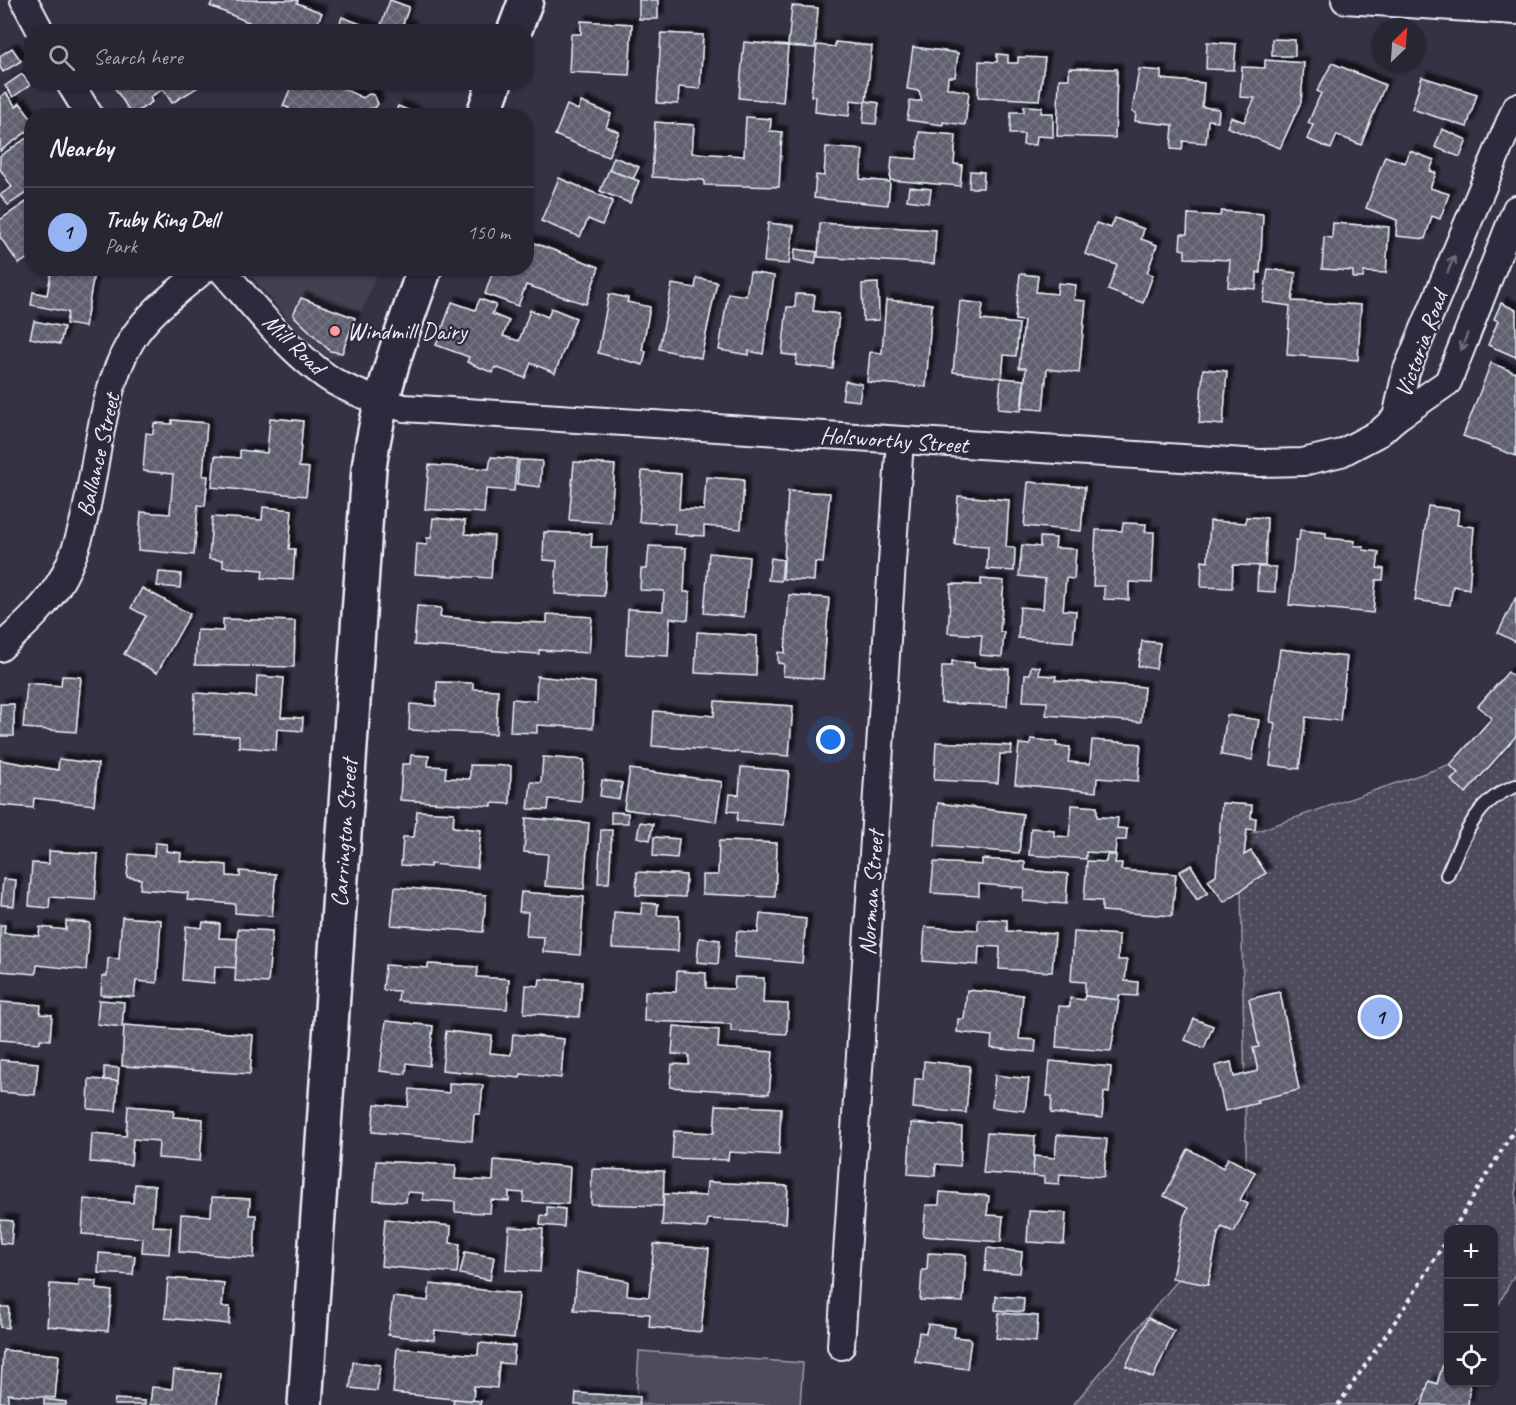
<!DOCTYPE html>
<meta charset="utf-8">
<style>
body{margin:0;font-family:Caveat,sans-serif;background:#302e3b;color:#f1f3f6}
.controls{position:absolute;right:18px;bottom:18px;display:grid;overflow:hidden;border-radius:12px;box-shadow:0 2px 4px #0004}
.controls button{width:54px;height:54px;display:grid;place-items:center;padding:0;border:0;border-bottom:2px solid #44434e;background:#282633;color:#f1f3f6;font:30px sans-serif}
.compass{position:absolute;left:1372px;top:18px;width:54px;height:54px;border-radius:50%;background:#282633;box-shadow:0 2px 4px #0004;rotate:25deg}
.you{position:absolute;left:831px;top:740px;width:21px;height:21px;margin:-15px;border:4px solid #fff;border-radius:50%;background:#1a73e8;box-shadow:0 0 0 9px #1a73e833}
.badge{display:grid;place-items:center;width:39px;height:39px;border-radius:50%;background:#95b2f1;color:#111;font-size:20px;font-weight:700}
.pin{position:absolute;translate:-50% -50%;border:3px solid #fff;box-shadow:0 2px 6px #0006}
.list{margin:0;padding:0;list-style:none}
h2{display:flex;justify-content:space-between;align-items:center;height:78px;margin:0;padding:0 24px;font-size:26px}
h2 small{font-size:20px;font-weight:400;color:#a5a5ac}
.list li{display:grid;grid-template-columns:39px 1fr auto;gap:18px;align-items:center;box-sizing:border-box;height:90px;padding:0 24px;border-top:2px solid #44434e}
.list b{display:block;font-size:22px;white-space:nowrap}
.list p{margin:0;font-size:20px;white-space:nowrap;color:#a5a5ac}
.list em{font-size:20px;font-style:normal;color:#a5a5ac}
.icon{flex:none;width:33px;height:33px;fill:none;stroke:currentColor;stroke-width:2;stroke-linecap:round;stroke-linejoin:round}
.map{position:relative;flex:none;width:1516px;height:1405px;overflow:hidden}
.search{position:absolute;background:#282633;box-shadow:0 2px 4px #0004;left:24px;top:24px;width:510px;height:66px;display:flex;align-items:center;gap:15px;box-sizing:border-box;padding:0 21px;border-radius:24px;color:#a5a5ac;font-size:22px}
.panel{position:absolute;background:#282633;box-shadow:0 2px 4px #0004;left:24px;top:108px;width:510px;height:168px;border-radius:24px}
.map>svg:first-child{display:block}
</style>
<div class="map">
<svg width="1516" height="1405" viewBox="0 0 1516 1405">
<defs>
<pattern id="park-dots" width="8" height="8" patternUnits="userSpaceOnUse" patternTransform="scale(1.5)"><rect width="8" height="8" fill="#4d4b5c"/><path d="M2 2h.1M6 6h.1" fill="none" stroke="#676574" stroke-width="1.8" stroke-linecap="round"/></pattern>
<pattern id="building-cross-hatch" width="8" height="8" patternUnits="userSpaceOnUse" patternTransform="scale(1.5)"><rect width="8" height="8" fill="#605e6e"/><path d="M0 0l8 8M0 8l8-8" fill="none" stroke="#777683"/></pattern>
<filter id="shadow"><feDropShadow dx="5.5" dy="-5.5" stdDeviation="1.5" flood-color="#0009"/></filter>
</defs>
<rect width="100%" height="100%" fill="#363244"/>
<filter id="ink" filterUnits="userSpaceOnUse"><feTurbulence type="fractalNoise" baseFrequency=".0167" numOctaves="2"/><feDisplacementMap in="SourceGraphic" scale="12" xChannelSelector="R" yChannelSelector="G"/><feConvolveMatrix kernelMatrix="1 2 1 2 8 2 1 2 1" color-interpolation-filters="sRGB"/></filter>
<g filter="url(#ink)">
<polygon fill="#433f51" points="249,268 379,269 345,354 329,358 304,338 248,272"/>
<polygon fill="#4d4b5c" stroke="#9a9eaa" stroke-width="1.5" points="639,1351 803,1363 800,1405 636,1405"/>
<polygon fill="url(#park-dots)" stroke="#9a9eaa" stroke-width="1.5" points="1516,722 1516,1272 1494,1313 1494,1230 1448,1230 1448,1367 1416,1405 1073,1405 1247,1198 1240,837 1483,753"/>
<g fill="url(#building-cross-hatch)" stroke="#e8f1f8" stroke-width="1.5" filter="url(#shadow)">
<polygon points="213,0 298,0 297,3 322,13 314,32 272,32 210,6"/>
<polygon points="390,0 409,7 403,24 411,27 409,32 337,32 342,17 379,31"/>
<rect x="639" y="0" width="19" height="19"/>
<polygon points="792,6 818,8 815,48 788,46"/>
<polygon points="581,21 632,24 629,75 569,72 571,34 581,34"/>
<polygon points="661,33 703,35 700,89 679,87 678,104 657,103"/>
<polygon points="1272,39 1295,40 1295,56 1272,56"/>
<polygon points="744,42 788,46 783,102 739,98"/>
<polygon points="835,42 872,46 866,101 879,103 876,124 863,123 865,102 851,100 849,116 815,112 816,96 811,96 817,45 835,47"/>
<polygon points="1207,42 1236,44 1234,70 1206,69"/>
<polygon points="913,47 958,53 955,77 948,77 947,88 969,92 965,125 943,122 943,125 907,120 910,101 922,101 919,91 907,89"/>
<polygon points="12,48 21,61 3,72 0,67 0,56"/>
<polygon points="997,54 1008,55 1008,63 1018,63 1018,57 1045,58 1039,100 978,97 979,61 997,62"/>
<polygon points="1265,60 1304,63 1301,102 1280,148 1227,127 1231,117 1244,122 1255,98 1240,97 1242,67 1265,68"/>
<polygon points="1332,63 1385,85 1361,145 1337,135 1331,149 1307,139 1313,125 1308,123 1321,93 1317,91"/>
<polygon points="1069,68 1117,69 1115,138 1057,136 1059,79 1069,79"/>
<polygon points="1139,69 1161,71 1161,79 1204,83 1202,107 1219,109 1218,121 1208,120 1206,143 1183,141 1182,150 1171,149 1173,125 1135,121 1136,113 1132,112"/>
<polygon points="22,74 30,85 13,97 5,86"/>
<polygon points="1422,77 1477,94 1467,127 1412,109"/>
<polygon points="111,82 198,82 200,86 172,103 163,89 150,97 152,102 132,115"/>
<polygon points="293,82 329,82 363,98 369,94 374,95 378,104 375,108 367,109 364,116 286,116 289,108 283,106"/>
<polygon points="6,93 16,107 20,103 32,119 32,128 0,151 0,97"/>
<polygon points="581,102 611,114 606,127 619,132 608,157 555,135 567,105 578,110"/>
<polygon points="398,106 422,116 394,116"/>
<polygon points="1024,106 1042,107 1041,113 1053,113 1053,137 1037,136 1036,145 1023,145 1024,134 1010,134 1011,112 1024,112"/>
<polygon points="746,117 771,119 770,131 782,132 779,187 704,185 704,180 652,177 655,122 694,125 692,153 744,156"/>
<polygon points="1442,129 1467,140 1460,157 1435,147"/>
<polygon points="919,132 956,135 954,164 962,165 960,186 890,180 892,157 917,159"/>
<polygon points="27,138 32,144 32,189 8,205 0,195 12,187 0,169 0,156"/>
<polygon points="826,147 863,150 860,179 890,182 888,205 814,198 816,175 824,176"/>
<polygon points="1410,151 1434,160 1430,171 1436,173 1430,188 1449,194 1440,219 1432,216 1425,239 1396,236 1397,220 1366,208 1385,156 1405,163"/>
<polygon points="614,157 639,167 633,179 609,170"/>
<polygon points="609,170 639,181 630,203 600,191"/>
<polygon points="970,171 984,172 983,188 969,188"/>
<polygon points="559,178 613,201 602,225 588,219 580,237 541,221"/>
<polygon points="909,187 931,189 929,203 907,200"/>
<polygon points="32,198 32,255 19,264 0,237 0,220"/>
<polygon points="1221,211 1263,214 1260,273 1257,272 1256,289 1228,287 1230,260 1185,258 1185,250 1180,249 1181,234 1187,234 1188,214 1220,216"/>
<polygon points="1115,218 1144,229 1141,239 1157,245 1147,273 1153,275 1143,303 1108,290 1117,265 1085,254 1096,223 1111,228"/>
<polygon points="768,223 794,226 789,264 764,262"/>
<polygon points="820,223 936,230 934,264 818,257"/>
<polygon points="1333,223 1389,227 1386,273 1364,272 1363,278 1353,278 1353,271 1322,269 1324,237 1332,238"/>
<polygon points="526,240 599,267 586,304 526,285 518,306 485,294 494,268 526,268"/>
<polygon points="795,249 817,252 815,264 794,260"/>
<polygon points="52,268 95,268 85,327 66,324 68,312 31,305 33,292 47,295"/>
<polygon points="1268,269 1296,273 1292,301 1361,305 1358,360 1287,355 1290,306 1263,302"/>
<polygon points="750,272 774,276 763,354 749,351 749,355 719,350 728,293 746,296"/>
<polygon points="1020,274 1038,276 1036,292 1057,294 1058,283 1076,285 1074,300 1086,301 1079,373 1047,369 1043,410 1022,408 1026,368 1019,368 1024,321 1015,320"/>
<polygon points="697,278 717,282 701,358 659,349 672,284 695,288"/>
<polygon points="878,283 879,320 863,321 862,284"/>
<polygon points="609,294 628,298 627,302 650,307 642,350 646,351 643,365 598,353"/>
<polygon points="796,294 815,295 813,311 839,314 833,369 796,365 797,356 782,354 787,307 795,307"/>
<polygon points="301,298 355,318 342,353 330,351 293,315"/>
<polygon points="480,299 496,305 492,314 509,321 503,336 519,341 530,310 548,317 551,308 576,318 555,373 531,363 525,378 495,367 493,373 467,362 469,357 436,345 452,302 475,310"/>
<polygon points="886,300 932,304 926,387 867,382 870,352 882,353"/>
<polygon points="960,301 983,304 981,320 1019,324 1016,356 1004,355 1002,378 953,372"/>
<polygon points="1501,303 1516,310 1516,357 1488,345 1498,321 1494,319"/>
<polygon points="34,321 64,327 60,344 30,338"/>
<polygon points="1491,363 1516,373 1516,456 1463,436"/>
<polygon points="1203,369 1227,371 1223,425 1199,423"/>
<polygon points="1001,378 1024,380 1021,411 998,409"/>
<polygon points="845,381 862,384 859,401 842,399"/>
<polygon points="270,418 303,421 299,467 309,468 306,496 212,487 215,456 240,458 240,450 267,453"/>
<polygon points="172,420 207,423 203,476 208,476 205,506 198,505 194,555 138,550 141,512 170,514 173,474 143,471 146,433 153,434 154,423 172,424"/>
<polygon points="491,457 517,459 514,491 486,489 484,513 425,509 429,465 489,469"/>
<polygon points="519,460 542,461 540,487 517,484"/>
<polygon points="574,462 615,465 610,523 569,520"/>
<polygon points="642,471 681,474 679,509 704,510 706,477 744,480 741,529 704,526 704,536 674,534 675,524 639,522"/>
<polygon points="1028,482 1085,487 1081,531 1024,526"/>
<polygon points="788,491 830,493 823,563 815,562 814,581 783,579"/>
<polygon points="958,496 1009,500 1006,547 1015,548 1014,571 987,569 988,547 955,545"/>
<polygon points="1428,506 1459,510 1457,525 1474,527 1469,589 1453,586 1450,605 1415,600"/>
<polygon points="263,507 292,510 289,549 295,549 293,580 262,578 263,570 223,567 223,560 209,559 212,517 262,520"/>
<polygon points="1246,517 1267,518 1265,566 1233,565 1232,588 1201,587 1202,561 1208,562 1210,521 1246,523"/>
<polygon points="433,518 465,521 465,534 494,536 491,578 415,574 417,544 427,545 427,538 431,538"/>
<polygon points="1123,523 1146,524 1145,532 1154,532 1152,583 1129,582 1129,600 1104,599 1104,586 1093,586 1096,530 1122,531"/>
<polygon points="1300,530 1326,533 1326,538 1355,541 1354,546 1363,546 1363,550 1379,552 1377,568 1384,569 1383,580 1376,580 1373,613 1289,605 1296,540 1299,540"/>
<polygon points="544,532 592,534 591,547 607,547 604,596 555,594 557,561 543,560"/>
<polygon points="1040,537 1056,538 1055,548 1076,549 1074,579 1066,578 1063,610 1076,611 1073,642 1018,638 1020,607 1043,609 1045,579 1019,576 1022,545 1040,547"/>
<polygon points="649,546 686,548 684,592 690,592 688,620 670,618 668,656 626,654 628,609 663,611 664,591 640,590 641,569 647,569"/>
<polygon points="709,553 749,557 744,617 704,613"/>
<polygon points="771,558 783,560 781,581 768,580"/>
<polygon points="1258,567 1276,567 1275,592 1257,591"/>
<polygon points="159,572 181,574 180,588 157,586"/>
<polygon points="981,579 1004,581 1000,632 1004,632 1002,657 980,655 982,635 948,633 951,584 981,585"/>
<polygon points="142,588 190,614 157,673 124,654 146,616 131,608"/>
<polygon points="789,595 829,598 823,679 783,676 784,664 778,663 778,652 785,653"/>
<polygon points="1516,597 1516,642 1498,633"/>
<polygon points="417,606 441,608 440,617 489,621 547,623 547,614 592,617 589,653 539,650 539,654 414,645"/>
<polygon points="223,619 295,621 294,667 195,665 197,630 223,631"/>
<polygon points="697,632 757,636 756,676 695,673"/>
<polygon points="1142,641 1160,643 1156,669 1138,666"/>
<polygon points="1280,649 1347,657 1340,721 1306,717 1299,769 1270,765 1275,723 1270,722"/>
<polygon points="952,661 974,663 974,667 1009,669 1007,706 941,703 942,666 952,666"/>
<polygon points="1031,666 1040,667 1039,675 1056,676 1055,680 1144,687 1141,722 1046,715 1047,702 1023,701 1025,674 1030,674"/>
<polygon points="1508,672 1516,679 1516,736 1466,793 1451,780 1458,773 1450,765 1492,718 1478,706"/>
<polygon points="62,676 81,677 76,732 23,728 27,683 61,686"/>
<polygon points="257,676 284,678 281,717 303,718 302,731 277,729 276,750 239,747 239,736 193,734 195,693 256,697"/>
<polygon points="537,676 595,683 593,728 537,725 537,733 510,732 512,699 536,701"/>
<polygon points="437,682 473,683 473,689 498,690 496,734 409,730 410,704 436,706"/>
<polygon points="715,701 793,706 789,756 652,746 654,711 714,716"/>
<rect x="0" y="704" width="14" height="32"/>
<polygon points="1227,715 1259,720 1252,760 1221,755"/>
<polygon points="1031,739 1057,742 1056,746 1070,747 1068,762 1090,764 1092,740 1141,744 1138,781 1097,778 1096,792 1015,784 1019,744 1030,745"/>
<polygon points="936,742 1012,746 1011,754 1000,754 998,783 934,780"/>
<polygon points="411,755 429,756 428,766 446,767 445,778 470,779 470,765 511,766 510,804 492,803 492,806 400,800 402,764 410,764"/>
<polygon points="543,757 584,760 581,802 549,799 548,810 528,809 531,782 541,783"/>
<polygon points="59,759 98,764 94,805 34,798 33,808 0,805 0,760 58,770"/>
<polygon points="741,767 789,771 784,825 737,821 738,812 728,811 730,794 739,795"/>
<polygon points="630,769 722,782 716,822 624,809"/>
<polygon points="602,780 622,783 619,799 600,796"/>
<polygon points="938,803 1023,814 1019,853 935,846"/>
<polygon points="1222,803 1252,805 1251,818 1256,818 1255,830 1247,829 1244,855 1251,851 1266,873 1224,902 1208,880 1216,875"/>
<polygon points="1072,805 1097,807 1097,817 1118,818 1117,828 1127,829 1126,840 1116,840 1115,854 1086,852 1086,859 1029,855 1031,828 1054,830 1054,836 1069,837"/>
<polygon points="417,811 454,813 453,827 481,830 477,868 430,864 430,867 401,865 403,837 414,837"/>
<polygon points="611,812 628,813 628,823 611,823"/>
<polygon points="526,818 589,823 584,889 545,886 548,854 524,852"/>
<polygon points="640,822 653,824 650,840 637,837"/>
<polygon points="601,830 612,830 609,883 598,883"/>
<polygon points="654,837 679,839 677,858 653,856"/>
<polygon points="719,841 777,843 775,897 702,894 702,875 718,875"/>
<polygon points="155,843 167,844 166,851 181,853 180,861 227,865 227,876 240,877 240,871 276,874 272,916 235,913 235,904 187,900 188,893 140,889 141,879 127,877 129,854 154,856"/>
<polygon points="49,851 98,854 95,900 50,897 49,908 29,906 32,863 49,864"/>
<polygon points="1107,855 1116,855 1115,863 1122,863 1121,870 1176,874 1172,916 1102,911 1102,901 1084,900 1087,861 1106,862"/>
<polygon points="982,859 1025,862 1025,870 1068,874 1066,904 1023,901 1024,888 979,884 979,896 931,893 934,862 982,865"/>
<polygon points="1191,865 1208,893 1197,900 1179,872"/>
<polygon points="637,872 686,875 685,897 636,895"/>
<polygon points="3,879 16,880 14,906 1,905"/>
<polygon points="395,887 486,895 483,932 391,925"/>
<polygon points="521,892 584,897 580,955 543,952 544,937 526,936 528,912 519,912"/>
<polygon points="642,903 658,904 657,915 679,916 678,951 612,948 614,912 641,914"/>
<polygon points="760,914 806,919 802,963 734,957 737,931 758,933"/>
<polygon points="122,917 161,920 157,983 136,981 134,997 101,995 102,976 107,976 108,958 119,959"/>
<polygon points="978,919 1007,920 1007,931 1055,934 1052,972 999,969 1000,947 979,946 978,965 923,961 925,927 978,930"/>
<polygon points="66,921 90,923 86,970 37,965 36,974 0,971 0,925 5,925 4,933 39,936 40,927 66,930"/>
<polygon points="203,922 220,924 219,938 238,939 236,968 215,966 214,983 182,980 186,926 202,928"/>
<polygon points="238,929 272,931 268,983 235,981"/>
<polygon points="1074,932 1119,935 1118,960 1127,960 1125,981 1138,982 1137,996 1119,995 1119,1000 1085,996 1085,982 1071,981"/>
<polygon points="699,938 720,940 718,964 697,962"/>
<polygon points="428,964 478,967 477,977 509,979 507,1009 398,1001 399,991 383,990 385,965 428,968"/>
<polygon points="677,971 706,973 706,988 734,989 735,977 764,978 763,1003 788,1004 787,1034 731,1031 731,1024 644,1021 645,991 676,992"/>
<polygon points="540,979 582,982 579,1017 524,1013 526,985 539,986"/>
<polygon points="967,990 1023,995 1019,1039 1036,1040 1035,1052 991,1048 992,1036 957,1032 958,1019 964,1019"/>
<polygon points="1280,992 1299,1090 1256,1100 1258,1103 1225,1111 1215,1066 1231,1062 1234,1077 1258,1071 1253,1048 1259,1047 1249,999"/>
<polygon points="1085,996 1119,1000 1111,1051 1056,1047 1059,1006 1070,1007 1070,998 1084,1000"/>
<polygon points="99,1000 124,1002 122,1027 97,1024"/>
<polygon points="0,1002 41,1005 40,1014 52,1015 50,1040 40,1039 40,1043 0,1040"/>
<polygon points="1194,1019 1213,1026 1204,1048 1185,1040"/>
<polygon points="386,1021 433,1026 429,1066 407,1063 406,1074 380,1071"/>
<polygon points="124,1025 253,1035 250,1074 122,1066"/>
<polygon points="674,1026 719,1030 718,1048 773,1052 769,1094 670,1087 672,1064 689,1065 689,1055 672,1054"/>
<polygon points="446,1031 492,1036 490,1053 511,1055 513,1034 564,1039 561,1078 521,1074 520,1078 442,1070"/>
<polygon points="0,1060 38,1063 35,1095 0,1092"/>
<polygon points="924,1061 970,1066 966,1113 913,1108 915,1079 923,1079"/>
<polygon points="1050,1061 1111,1067 1109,1093 1104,1092 1102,1118 1051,1113 1052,1096 1047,1096"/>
<polygon points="104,1067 119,1068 118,1081 104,1080"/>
<polygon points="995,1075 1029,1079 1025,1111 992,1107"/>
<polygon points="89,1079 118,1081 116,1111 88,1109"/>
<polygon points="449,1083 483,1085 480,1114 474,1114 472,1141 372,1132 375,1104 408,1107 410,1089 449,1093"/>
<polygon points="716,1105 781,1108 779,1155 729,1152 728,1160 672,1158 674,1131 714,1133"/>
<polygon points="128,1106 174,1110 173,1117 203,1119 200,1161 158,1158 159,1141 133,1139 131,1165 90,1162 92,1133 126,1136"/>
<polygon points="911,1123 962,1127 960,1166 936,1164 935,1176 908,1174"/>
<polygon points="987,1133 1035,1136 1033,1176 983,1173"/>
<polygon points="1057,1135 1107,1139 1104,1177 1060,1174 1059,1184 1044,1183 1044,1177 1033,1176 1034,1156 1055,1158"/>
<polygon points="1188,1149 1223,1168 1228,1158 1255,1172 1240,1200 1248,1204 1234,1232 1222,1227 1218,1234 1208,1285 1172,1278 1184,1216 1188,1208 1164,1196"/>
<polygon points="494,1160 570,1167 568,1204 523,1202 524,1193 509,1192 509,1201 491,1200 490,1213 455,1212 455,1202 423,1200 423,1193 407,1192 406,1202 374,1200 376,1161 456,1165 455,1179 493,1181"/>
<polygon points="592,1169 664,1171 663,1206 591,1204"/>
<polygon points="707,1182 788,1186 786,1223 708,1219 707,1228 662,1225 664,1194 706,1196"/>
<polygon points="135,1184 155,1186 152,1226 171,1227 169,1254 142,1252 143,1238 82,1234 84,1199 133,1203"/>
<polygon points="940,1192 989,1196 987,1215 1003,1216 1001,1242 923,1236 926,1205 939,1205"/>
<polygon points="212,1197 250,1199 249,1215 256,1215 254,1258 179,1252 181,1214 211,1216"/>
<polygon points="547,1207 565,1209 564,1227 540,1225 541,1215 547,1216"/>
<polygon points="1029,1211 1066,1213 1064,1244 1027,1242"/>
<polygon points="385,1219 451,1226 450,1243 460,1244 457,1273 381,1266"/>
<polygon points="0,1220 13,1221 11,1244 0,1243"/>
<polygon points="509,1227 543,1229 540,1272 506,1270"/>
<polygon points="654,1244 709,1249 701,1332 649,1327 650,1314 574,1310 577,1272 628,1281 627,1295 649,1297"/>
<polygon points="987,1248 1022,1252 1020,1273 985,1271"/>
<polygon points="465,1252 494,1257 490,1280 460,1274"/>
<polygon points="99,1253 135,1256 133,1275 98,1273"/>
<polygon points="928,1253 966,1255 963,1302 920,1300 922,1270 927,1270"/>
<polygon points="168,1278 224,1283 222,1307 230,1307 229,1324 165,1318"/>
<polygon points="79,1280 97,1281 96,1289 112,1291 108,1331 47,1326 50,1284 79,1286"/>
<polygon points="430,1284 519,1294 514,1338 435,1330 434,1340 388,1335 393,1297 428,1301"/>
<polygon points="996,1296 1024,1298 1023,1312 995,1310"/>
<polygon points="0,1307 9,1307 8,1328 0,1327"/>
<polygon points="999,1313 1038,1316 1036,1342 996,1338"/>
<polygon points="1148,1318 1174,1331 1153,1378 1126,1366"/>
<polygon points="928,1324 955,1328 954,1337 971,1339 967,1369 915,1362 919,1332 926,1333"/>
<polygon points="479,1343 515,1346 513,1364 499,1363 497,1388 474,1386 473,1401 393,1393 397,1348 478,1355"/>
<polygon points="1448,1347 1448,1382 1470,1382 1468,1405 1422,1405 1429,1381 1437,1384"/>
<polygon points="3,1350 59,1355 55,1398 8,1394 8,1403 0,1402"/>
<polygon points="353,1362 380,1365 377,1391 350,1388"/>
<polygon points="174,1370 220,1373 217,1405 150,1405 152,1387 172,1389"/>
<polygon points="576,1393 640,1397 639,1405 575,1405"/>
<polygon points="44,1399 66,1402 66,1405 44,1405"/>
<polygon points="115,1399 145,1401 145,1405 114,1405"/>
<polygon points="454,1399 481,1401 480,1405 453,1405"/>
</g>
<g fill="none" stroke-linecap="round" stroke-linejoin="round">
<g stroke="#e8f1f8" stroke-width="16">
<path id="service" d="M1447,875C1463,839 1475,800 1516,786"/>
</g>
<g stroke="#e8f1f8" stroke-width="30">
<g id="minor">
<polyline points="24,0 41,32"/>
<polyline points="1345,0 1516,11"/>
<polyline points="69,82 90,116"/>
<path d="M220,268C253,305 286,348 327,377C349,392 378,400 404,408L1260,463L1303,462L1341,453L1379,433L1396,418L1448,382L1516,209"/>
<polyline points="1396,418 1406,372 1516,107"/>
<path d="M0,648C24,626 47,606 63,577C100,510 90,410 131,341C149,311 180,290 206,268"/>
<polyline points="841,1346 900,440"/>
</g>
</g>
<g stroke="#e8f1f8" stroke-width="38">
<g id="secondary">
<polyline points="514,32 526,0"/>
<polyline points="483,116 495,82"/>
<path d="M305,1405L369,468C378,398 401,334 425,268"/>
</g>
</g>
<g stroke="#e8f1f8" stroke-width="4" stroke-dasharray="4.5 4.5" stroke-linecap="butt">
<polyline points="1453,1230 1516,1127"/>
<polyline points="1338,1405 1411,1298 1448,1237"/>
</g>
<use href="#service" stroke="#2f2a3d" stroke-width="12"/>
<use href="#minor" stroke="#2f2a3d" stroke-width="26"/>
<use href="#secondary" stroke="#2f2a3d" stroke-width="33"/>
</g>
<defs><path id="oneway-shaft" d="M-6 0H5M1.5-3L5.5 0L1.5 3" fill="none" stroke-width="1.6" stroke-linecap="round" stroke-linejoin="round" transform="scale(1.5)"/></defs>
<g stroke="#70707e">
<use href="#oneway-shaft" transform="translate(1451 264) rotate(-68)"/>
<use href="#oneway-shaft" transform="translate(1464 342) rotate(112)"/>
</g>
</g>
<circle fill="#ff9aa2" stroke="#2f2a3d" stroke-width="2" cx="335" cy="331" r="6"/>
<g text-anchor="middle" stroke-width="4.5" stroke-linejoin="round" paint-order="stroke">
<g font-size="24" fill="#e8f1f8" stroke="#2f2a3d" text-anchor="start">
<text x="347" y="339">Windmill Dairy</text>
</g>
<g font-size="24" fill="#e8f1f8" stroke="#2f2a3d">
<text transform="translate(294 344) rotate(44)" y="8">Mill Road</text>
<text transform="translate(1421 344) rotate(-70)" y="8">Victoria Road</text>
<text transform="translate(894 440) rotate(4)" y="8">Holsworthy Street</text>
<text transform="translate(98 455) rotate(-77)" y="8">Ballance Street</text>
<text transform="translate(344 833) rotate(-86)" y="8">Carrington Street</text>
<text transform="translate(871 893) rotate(-86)" y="8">Norman Street</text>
</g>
</g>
</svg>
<div class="controls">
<button>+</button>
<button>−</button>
<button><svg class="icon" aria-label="locate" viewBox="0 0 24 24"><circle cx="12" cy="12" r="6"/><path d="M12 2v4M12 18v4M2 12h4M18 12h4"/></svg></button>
</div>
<svg class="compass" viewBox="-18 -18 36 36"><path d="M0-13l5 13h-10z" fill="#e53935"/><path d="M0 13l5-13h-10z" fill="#a5a5ac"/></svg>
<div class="you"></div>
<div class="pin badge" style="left:1380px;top:1017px">1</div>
<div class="search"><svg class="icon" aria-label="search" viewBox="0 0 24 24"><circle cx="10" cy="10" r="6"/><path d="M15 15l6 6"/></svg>Search here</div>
<section class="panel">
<h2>Nearby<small></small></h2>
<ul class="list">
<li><span class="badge">1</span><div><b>Truby King Dell</b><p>Park</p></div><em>150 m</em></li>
</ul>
</section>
</div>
